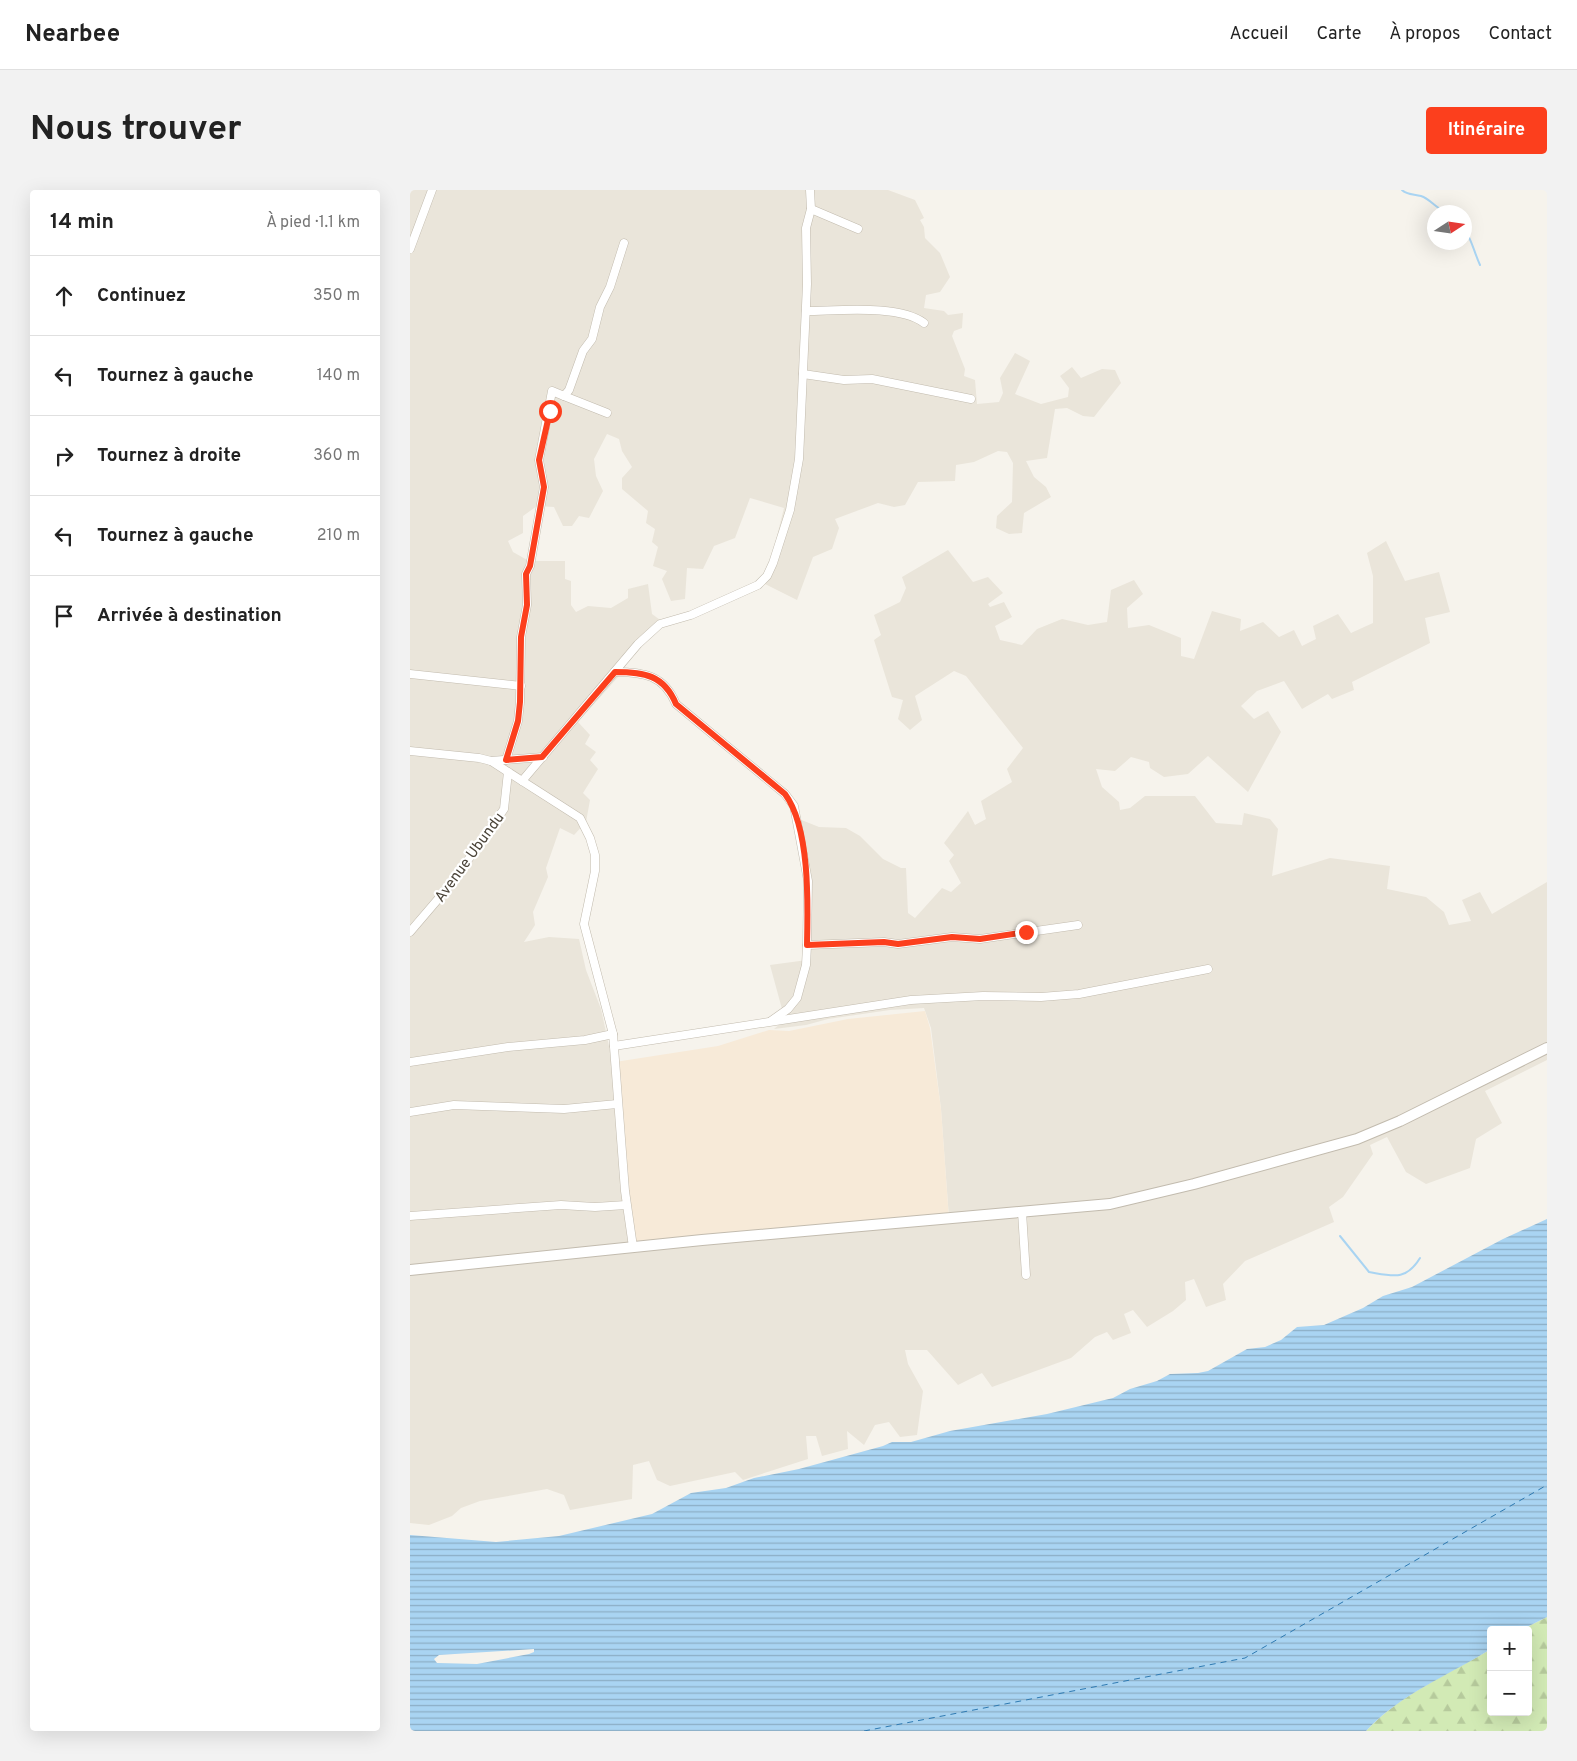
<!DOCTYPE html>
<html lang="fr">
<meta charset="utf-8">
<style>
body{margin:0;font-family:Overpass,sans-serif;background:#f2f2f2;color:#222}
.controls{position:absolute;right:15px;bottom:15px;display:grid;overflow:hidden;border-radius:5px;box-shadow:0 5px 20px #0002}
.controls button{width:45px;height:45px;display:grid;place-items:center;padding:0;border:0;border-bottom:1px solid #e0e0e0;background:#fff;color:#222;font:25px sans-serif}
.compass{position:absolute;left:1017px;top:15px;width:45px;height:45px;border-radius:50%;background:#fff;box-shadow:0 5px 20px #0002;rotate:78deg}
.stop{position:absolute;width:15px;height:15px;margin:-11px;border:4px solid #fc3f1d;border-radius:50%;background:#fff}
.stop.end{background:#fc3f1d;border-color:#fff;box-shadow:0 1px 5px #0008}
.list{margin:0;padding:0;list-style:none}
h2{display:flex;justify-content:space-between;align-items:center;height:65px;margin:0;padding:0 20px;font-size:21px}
h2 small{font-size:16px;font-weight:400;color:#767676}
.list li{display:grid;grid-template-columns:32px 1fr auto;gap:15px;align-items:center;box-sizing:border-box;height:80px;padding:0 20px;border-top:1px solid #e0e0e0}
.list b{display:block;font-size:19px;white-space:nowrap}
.list em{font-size:16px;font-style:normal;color:#767676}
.icon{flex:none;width:28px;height:28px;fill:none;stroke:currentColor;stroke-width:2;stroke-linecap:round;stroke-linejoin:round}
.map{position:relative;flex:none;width:1137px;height:1541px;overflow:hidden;border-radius:5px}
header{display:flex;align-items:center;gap:30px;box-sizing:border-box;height:70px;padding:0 25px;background:#fff;border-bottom:1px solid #e0e0e0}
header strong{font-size:24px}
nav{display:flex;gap:28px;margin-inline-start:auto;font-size:18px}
.intro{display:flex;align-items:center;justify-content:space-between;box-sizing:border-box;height:120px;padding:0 30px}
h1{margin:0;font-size:35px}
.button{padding:12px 22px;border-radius:5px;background:#fc3f1d;color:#fff;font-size:18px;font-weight:700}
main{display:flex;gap:30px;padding:0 30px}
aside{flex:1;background:#fff;border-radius:5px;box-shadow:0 5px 20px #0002}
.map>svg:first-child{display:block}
</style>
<header>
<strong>Nearbee</strong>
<nav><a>Accueil</a><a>Carte</a><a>À propos</a><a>Contact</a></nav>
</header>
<div class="intro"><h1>Nous trouver</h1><a class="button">Itinéraire</a></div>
<main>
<aside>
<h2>14 min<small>À pied · 1.1 km</small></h2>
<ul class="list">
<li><svg class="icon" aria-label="ahead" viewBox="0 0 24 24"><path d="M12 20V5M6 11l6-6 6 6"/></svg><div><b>Continuez</b></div><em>350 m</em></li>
<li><svg class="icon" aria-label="left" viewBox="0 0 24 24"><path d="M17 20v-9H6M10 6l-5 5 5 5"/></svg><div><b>Tournez à gauche</b></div><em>140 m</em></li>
<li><svg class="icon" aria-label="right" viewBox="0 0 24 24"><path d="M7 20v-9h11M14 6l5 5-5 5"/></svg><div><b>Tournez à droite</b></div><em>360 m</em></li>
<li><svg class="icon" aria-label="left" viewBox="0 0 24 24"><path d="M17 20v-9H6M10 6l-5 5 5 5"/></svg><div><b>Tournez à gauche</b></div><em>210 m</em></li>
<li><svg class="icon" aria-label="arrive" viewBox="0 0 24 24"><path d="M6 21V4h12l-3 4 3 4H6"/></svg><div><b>Arrivée à destination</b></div></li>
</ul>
</aside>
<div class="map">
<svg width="1137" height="1541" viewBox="0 0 1137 1541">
<defs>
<pattern id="forest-firs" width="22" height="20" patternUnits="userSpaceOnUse" patternTransform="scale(1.25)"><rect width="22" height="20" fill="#d2eab5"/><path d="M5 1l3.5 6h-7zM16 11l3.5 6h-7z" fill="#b6ca9c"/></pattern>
<pattern id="water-rules" width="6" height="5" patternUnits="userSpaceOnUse" patternTransform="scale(1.25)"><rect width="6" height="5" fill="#a9d4f2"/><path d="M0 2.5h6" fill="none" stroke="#8caec5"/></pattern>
</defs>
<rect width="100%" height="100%" fill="#f6f3ec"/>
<polygon fill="#eae5da" points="0,0 478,0 505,10 514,28 510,30 514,37 515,48 530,63 540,87 530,102 516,105 514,118 534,121 538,125 553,123 552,138 544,141 542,146 555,179 554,186 565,190 567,214 589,212 593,203 590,188 605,163 620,171 605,204 631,214 658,207 659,198 650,186 662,177 671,188 692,179 705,180 711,193 684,227 673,226 657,218 645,219 637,268 616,271 624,287 636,297 641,307 614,323 612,343 599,344 586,338 587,326 602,312 603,273 597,262 588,261 564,272 546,275 545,291 508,292 495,315 484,317 468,313 425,329 429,338 422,359 403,367 387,410 355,394 374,318 340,308 325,348 304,356 293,379 277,378 275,409 261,411 252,389 257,381 243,376 248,357 242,352 245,339 236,333 238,321 212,299 212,288 222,277 212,261 209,249 197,244 184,269 186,286 193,301 179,328 169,326 162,336 153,336 144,317 127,316 113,326 113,343 98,351 103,362 119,371 155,371 155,389 161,391 161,415 166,422 178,416 201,418 218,408 218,399 238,394 242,424 257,435 250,437 228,456 209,486 168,532 180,545 175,554 186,562 180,570 188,579 173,603 180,610 176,632 164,645 150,638 136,678 138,687 123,722 125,735 114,752 139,747 169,749 176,780 191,819 202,870 539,1028 531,919 521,838 514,818 480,820 418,829 396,835 364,839 375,830 360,775 397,770 400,700 384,627 409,637 436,638 450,646 473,669 491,678 496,678 498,723 505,728 532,698 541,702 551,693 539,671 544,665 534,653 558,621 565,635 576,629 571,611 602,592 597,579 613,558 556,486 544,481 505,506 512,530 500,540 488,529 493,510 482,507 464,450 471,445 464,425 490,412 496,398 492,387 538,360 563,392 578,387 593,403 578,414 580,417 594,412 602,427 585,436 590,450 612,455 627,439 652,429 678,435 697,432 701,400 724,390 733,404 717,418 718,438 739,435 771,448 771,466 784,469 802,421 831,429 830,441 853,432 869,447 884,440 892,456 906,449 903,436 928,424 941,443 963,433 963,386 957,363 976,351 995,391 1029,382 1040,422 1015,428 1020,453 942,492 944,500 922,509 918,504 892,519 874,491 847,501 831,516 844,529 858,521 871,542 838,602 798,566 778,584 754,587 740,578 739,572 721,567 705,581 686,579 692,597 709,612 710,620 720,618 735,606 785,606 806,633 832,635 834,623 860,629 868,639 862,686 920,668 980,676 977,699 1016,707 1034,722 1039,735 1061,731 1052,710 1070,702 1082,724 1137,692 1137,870 1075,901 1092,933 1066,949 1060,978 1016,994 996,982 977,947 960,955 963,964 933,1007 919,1017 924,1032 835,1071 813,1094 816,1110 796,1117 784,1089 775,1092 776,1110 763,1121 737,1137 723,1120 714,1124 721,1143 703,1150 697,1142 685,1147 661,1168 582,1197 572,1183 548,1195 517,1160 495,1160 498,1174 513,1201 507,1245 490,1247 479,1232 465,1235 454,1255 437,1241 438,1259 412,1266 406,1246 396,1246 398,1269 333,1290 325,1282 260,1296 247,1290 239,1271 223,1275 222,1309 160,1320 154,1305 137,1299 70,1311 51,1318 42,1326 19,1335 0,1333"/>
<polygon fill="#f7ead8" points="515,821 520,838 531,919 539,1029 225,1057 205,872 308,856 359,840 379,841 438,829"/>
<path fill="url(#forest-firs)" d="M1137,1427V1541H956C989,1505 1039,1484 1081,1459V1522H1118V1440H1111Z"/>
<path fill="url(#water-rules)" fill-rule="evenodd" d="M1137,1029V1427L1111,1440H1081V1459C1039,1485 989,1505 956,1541H0V1345L86,1352L149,1346L242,1324L281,1303L316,1298L344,1288L389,1279L473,1256L482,1252H501L540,1241L637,1224L703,1208L720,1199L747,1191L760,1184L788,1183L798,1181L837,1159L855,1157L871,1150L887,1137L914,1135L953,1118L973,1106L1002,1097L1093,1049ZM124,1459V1462L119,1464L67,1474L27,1473L24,1469L29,1465Z"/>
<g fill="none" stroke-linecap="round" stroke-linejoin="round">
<g stroke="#a9d4f2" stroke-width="2">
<path d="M992,0C997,5 1004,4 1011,6C1020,9 1026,18 1034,21L1037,17L1044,22"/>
<path d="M1054,38C1062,50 1064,62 1070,75"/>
<path d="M930,1046L959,1082C983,1086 996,1091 1010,1068"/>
</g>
<polyline stroke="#2e7ab2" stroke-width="1" stroke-dasharray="6 5" stroke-linecap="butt" points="454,1541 835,1468 1137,1295"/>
<g stroke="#c2bbae" stroke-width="9">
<g id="minor">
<polyline points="401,19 448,39"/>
<polyline points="0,59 22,0"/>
<path d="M396,121C427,121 489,114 514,133"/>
<polyline points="393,184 434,190 462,189 561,209"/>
<polyline points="154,206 197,223"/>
<path d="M205,482C234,482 254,485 266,514L375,604L384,616L398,691L397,755L396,775L387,808L378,819L361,831"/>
<polyline points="0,484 111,496"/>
<polyline points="0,561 69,568 81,571 170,628 180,648 185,665 185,681 174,734 203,844 215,1001 223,1057"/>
<polyline points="96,570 108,531 110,512 111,447 117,415 116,384 120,376 134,297 129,270 142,201 154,206 159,200 173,161 182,149 190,117 200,97 214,53"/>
<polyline points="81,571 133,567"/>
<polyline points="112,591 228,454 250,434 281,425 348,395 357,386 363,373 380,320 389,269 397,94 396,38 401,19 400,0"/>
<polyline points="0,742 41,694 94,619 98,582"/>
<polyline points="397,755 474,752 488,754 542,747 570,749 668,735"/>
<polyline points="204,856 501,810 573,806 631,807 669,804 798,779"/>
<polyline points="0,872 98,857 175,850 203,844"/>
<polyline points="0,922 44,915 154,919 207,914"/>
<polyline points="612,1022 616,1085"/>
<polyline points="0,1026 151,1015 185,1017 216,1015"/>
</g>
</g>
<g stroke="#c2bbae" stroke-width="12">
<polyline id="tertiary" points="0,1080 292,1050 700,1014 784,994 947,949 990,931 1137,858"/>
</g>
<use href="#minor" stroke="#fff" stroke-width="8"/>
<use href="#tertiary" stroke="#fff" stroke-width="10"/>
</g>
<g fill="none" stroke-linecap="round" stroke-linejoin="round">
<path stroke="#fc3f1d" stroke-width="6" d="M140,221L129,270L134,297L120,376L116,384L117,415L111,447L110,512L108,531L96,570L132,567L205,482C234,482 254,485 266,514L375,604C400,638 398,713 397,755L474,752L488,754L542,747L570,749L616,742"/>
</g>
<g text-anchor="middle" stroke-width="4.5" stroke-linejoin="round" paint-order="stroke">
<g font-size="15" fill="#4b4439" stroke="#fff">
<text transform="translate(59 667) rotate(-54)" y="5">Avenue Ubundu</text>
</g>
</g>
</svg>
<div class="controls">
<button>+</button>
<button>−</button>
</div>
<svg class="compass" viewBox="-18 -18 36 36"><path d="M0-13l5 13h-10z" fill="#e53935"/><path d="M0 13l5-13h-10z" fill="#767676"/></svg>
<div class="stop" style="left:140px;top:221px"></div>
<div class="stop end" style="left:616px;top:742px"></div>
</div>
</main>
